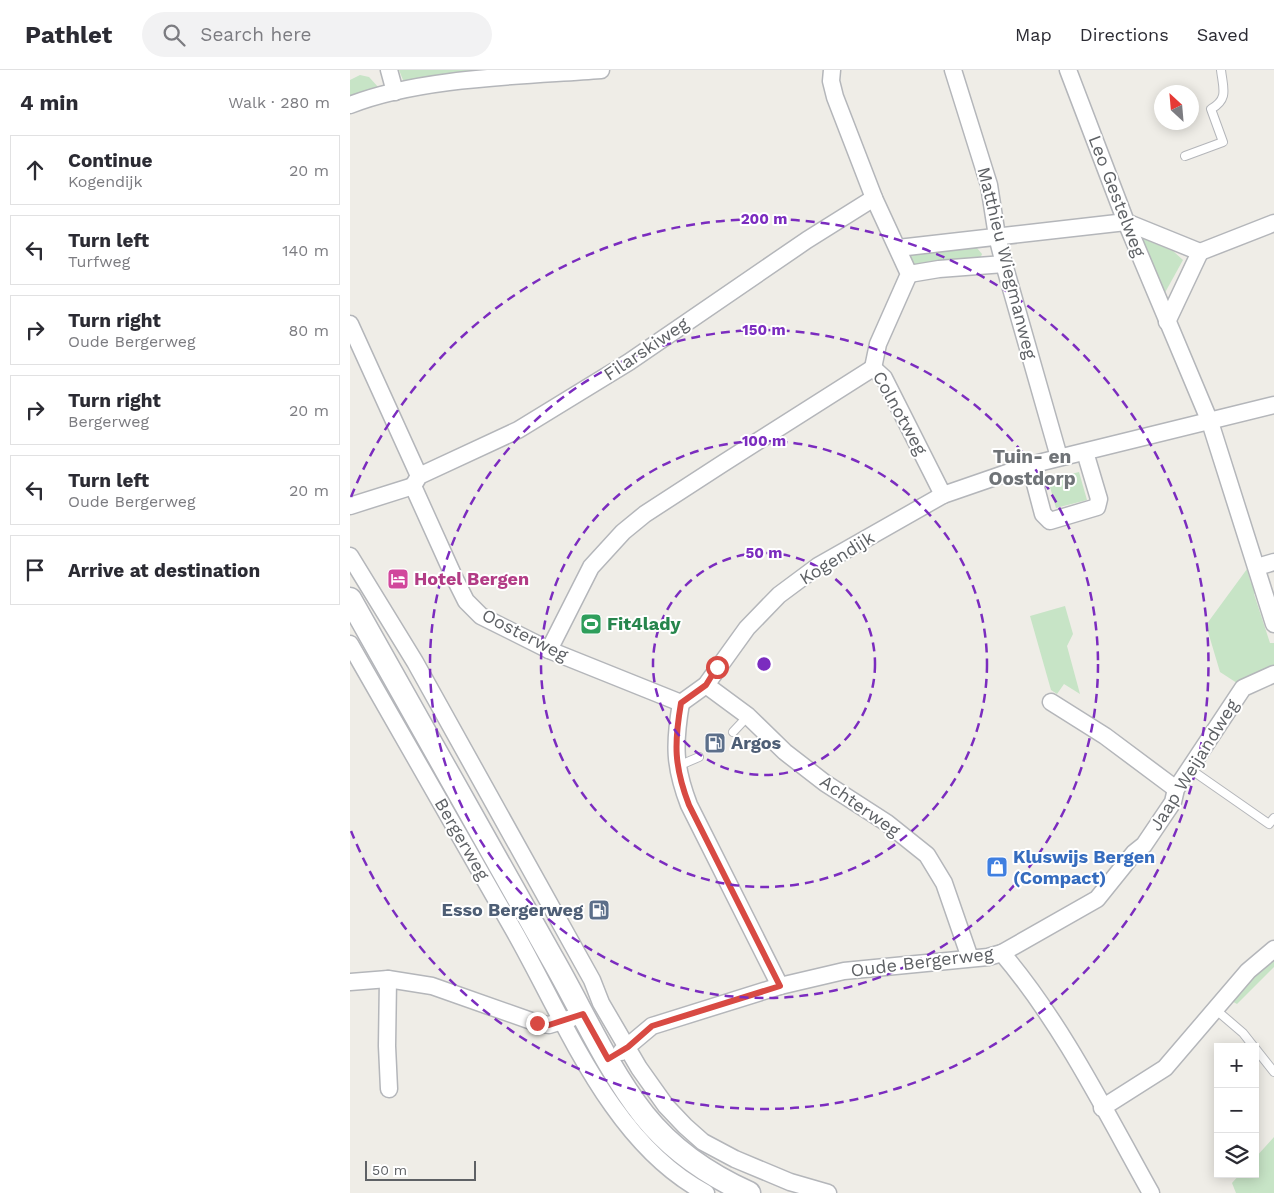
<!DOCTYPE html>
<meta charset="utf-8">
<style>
body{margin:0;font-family:"Work Sans",sans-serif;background:#f2f2f3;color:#2b2b33}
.controls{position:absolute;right:15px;bottom:15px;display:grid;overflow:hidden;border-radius:0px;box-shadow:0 2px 12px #0003}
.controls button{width:45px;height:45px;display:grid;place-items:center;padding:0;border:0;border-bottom:1px solid #e1e1e2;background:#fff;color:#2b2b33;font:25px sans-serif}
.compass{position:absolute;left:804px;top:15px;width:45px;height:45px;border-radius:50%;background:#fff;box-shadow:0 2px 12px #0003;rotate:334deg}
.scale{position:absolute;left:15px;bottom:12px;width:111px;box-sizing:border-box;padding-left:5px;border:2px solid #5e6165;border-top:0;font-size:14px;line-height:18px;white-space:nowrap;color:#5e6165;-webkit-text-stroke:4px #fff;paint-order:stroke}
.stop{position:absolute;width:15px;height:15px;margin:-11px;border:4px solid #d84a43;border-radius:50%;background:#fff}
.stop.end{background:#d84a43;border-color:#fff;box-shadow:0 1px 5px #0008}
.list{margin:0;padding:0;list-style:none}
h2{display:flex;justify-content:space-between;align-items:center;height:65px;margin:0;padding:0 20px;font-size:21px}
h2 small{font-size:16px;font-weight:400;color:#7c7c81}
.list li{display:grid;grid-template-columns:32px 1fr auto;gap:15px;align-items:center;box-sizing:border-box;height:70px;margin:0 10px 10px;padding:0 10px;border:1px solid #e1e1e2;border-radius:0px}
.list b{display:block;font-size:19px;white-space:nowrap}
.list p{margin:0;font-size:16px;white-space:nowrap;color:#7c7c81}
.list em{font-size:16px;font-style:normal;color:#7c7c81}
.icon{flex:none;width:28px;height:28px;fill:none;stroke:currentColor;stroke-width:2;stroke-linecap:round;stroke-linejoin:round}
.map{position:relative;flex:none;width:924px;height:1123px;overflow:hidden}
header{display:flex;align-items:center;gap:30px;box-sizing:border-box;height:70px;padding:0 25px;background:#fff;border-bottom:1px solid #e1e1e2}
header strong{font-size:24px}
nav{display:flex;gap:28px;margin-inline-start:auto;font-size:18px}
.search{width:350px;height:45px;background:#f2f2f3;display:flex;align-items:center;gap:12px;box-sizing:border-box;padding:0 18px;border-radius:28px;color:#7c7c81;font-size:19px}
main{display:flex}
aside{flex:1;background:#fff}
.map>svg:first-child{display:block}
</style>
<header>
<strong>Pathlet</strong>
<div class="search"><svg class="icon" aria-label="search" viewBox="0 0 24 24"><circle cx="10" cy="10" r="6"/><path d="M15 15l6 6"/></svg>Search here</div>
<nav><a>Map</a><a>Directions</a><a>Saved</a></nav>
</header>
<main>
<aside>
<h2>4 min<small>Walk · 280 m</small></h2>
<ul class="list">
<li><svg class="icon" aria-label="ahead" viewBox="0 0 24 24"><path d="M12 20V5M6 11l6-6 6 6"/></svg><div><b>Continue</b><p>Kogendijk</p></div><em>20 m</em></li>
<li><svg class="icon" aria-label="left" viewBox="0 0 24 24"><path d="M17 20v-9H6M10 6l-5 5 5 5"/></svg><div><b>Turn left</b><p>Turfweg</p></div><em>140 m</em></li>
<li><svg class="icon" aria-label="right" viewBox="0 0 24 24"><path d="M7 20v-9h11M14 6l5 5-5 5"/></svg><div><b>Turn right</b><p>Oude Bergerweg</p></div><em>80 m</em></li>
<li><svg class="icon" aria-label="right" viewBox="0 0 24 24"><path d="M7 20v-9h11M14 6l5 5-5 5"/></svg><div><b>Turn right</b><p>Bergerweg</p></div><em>20 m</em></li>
<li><svg class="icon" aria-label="left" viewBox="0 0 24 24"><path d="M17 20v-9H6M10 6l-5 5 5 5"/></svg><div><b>Turn left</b><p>Oude Bergerweg</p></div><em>20 m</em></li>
<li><svg class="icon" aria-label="arrive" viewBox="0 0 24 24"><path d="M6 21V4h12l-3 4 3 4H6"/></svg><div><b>Arrive at destination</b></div></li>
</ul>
</aside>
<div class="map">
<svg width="924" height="1123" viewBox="0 0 924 1123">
<rect width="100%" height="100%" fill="#efede7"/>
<g fill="#c7e4c6">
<polygon points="49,0 180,0 60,12 53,10"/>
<polygon points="10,5 19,7 29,18 0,31 0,10"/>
<polygon points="789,167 823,181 833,190 812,228"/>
<polygon points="618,177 627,178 632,184 630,189 563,197 559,189 561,181"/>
<polygon points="729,402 737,430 706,438 698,410"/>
<polygon points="897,499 901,513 906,516 907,521 904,524 920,573 924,573 924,598 890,615 870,602 856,555"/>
<polygon points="715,536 723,564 717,576 730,624 714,614 707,624 701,620 680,546"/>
<polygon points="924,886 924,897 887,934 878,929"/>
<polygon points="924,1067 924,1123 886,1123 882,1113 890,1104 905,1104 905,1088"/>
</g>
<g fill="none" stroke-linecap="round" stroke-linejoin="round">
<g stroke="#b4b6ba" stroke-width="10">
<g id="lane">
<path d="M835,86L873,72L861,39C879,29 873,18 871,0"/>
<polyline points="383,662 398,646"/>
<polyline points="328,696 349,687"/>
<polyline points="840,699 919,754 924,748"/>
<polyline points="865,939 893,963 904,977"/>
<polyline points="905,978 924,1002"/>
</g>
</g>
<g stroke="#b4b6ba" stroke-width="19">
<g id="street">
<polyline points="39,0 45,22"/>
<polyline points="482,0 481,11 485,27 524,128 559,204 528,274 523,298"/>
<polyline points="603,0 639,115 647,166 654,194 709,387"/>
<polyline points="718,0 776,152 860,352 924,554"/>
<path d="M0,35C71,7 174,6 251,0"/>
<polyline points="548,178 776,152 850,182 924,153"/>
<polyline points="559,204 589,199 654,194"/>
<polyline points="817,252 850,182"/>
<polyline points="0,254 69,406"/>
<polyline points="523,298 534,308 593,425"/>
<polyline points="680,395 693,444 700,451 747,437 749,429 735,382"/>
<polyline points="63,416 69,406 168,360 279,292 457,170 524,128"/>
<polyline points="63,416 105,509 116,531 131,546 199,580 331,633"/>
<polyline points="0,436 63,416"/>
<polyline points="0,486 65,592 242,910 251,933 289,998 316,1036 335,1056 353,1072 385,1089 440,1112 478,1123"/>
<polyline points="907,497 924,492"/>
<path d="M0,574C54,669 109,764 163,859C214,948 261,1074 356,1123"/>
<polyline points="199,580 241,497 273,462 295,444 372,394 523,298"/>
<polyline points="356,615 398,646 435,682 475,713 537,753 577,785 594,813 620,888"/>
<polyline points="701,632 755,666 826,719"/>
<polyline points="331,633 356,615 397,558 429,525 468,496 593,425 680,395 924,335"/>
<path d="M331,633C324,674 324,696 339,735L430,916"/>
<polyline points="652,883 747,829 784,783 794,775 823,732 826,719 893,618 924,604"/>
<polyline points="38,909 37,976 39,1019"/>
<polyline points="0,912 38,909 82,916 187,953 199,955 222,948"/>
<path d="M271,982L302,956L430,916L494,901L638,887L652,883C713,955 755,1041 801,1123"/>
<polyline points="752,1038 815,998 898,901 924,879"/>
</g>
</g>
<g stroke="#b3b5ba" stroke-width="25">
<path id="secondary" d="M0,529C68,648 134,769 202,888C232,940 257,998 294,1045C322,1080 359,1105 399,1123"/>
</g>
<use href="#lane" stroke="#fff" stroke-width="8"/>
<use href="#street" stroke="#fff" stroke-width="16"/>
<use href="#secondary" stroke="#fff" stroke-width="22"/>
</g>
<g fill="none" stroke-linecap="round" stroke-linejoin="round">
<path stroke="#d84a43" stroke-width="6" d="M187,953L199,955L233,944L258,989L278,977L302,956L430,916L339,735C324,696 324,674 331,633L356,615L367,597"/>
</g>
<g fill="none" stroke="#7b2cbf" stroke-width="2.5" stroke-dasharray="9 6">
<circle cx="414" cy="594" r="111"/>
<circle cx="414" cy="594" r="223"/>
<circle cx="414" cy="594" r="334"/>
<path d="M1 427A445 445 0 1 1 1 761"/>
</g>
<defs>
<g id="hotel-square" transform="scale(1.125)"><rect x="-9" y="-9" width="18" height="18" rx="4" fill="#d1479c" stroke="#fff"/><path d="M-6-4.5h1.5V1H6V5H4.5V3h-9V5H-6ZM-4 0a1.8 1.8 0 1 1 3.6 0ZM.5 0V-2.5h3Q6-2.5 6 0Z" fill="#fff"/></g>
<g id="stadium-square" transform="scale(1.125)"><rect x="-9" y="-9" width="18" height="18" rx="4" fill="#2e9e5b" stroke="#fff"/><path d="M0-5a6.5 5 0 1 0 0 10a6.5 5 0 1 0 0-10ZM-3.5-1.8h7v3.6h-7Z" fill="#fff"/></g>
<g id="fuel-square" transform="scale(1.125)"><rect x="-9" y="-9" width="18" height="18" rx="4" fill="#5c6f8a" stroke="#fff"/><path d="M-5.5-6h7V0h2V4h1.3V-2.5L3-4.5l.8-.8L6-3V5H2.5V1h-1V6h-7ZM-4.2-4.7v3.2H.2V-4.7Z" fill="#fff"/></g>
<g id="shop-square" transform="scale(1.125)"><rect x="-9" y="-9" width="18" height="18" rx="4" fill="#3f7fe0" stroke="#fff"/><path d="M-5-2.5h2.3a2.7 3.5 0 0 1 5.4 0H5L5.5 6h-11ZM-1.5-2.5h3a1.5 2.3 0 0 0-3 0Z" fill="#fff"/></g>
</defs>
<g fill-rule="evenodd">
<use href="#hotel-square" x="48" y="509"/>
<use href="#stadium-square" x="241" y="554"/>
<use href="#fuel-square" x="365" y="673"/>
<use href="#shop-square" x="647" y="797"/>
<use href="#fuel-square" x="249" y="840"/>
</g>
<g text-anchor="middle" stroke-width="4" stroke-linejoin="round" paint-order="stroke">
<g font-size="18" fill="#5e6165" stroke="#fff">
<text transform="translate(767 126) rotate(69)" y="6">Leo Gestelweg</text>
<text transform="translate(657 193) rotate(76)" y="6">Matthieu Wiegmanweg</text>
<text transform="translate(296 279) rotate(-34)" y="6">Filarskiweg</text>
<text transform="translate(550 343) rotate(61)" y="6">Colnotweg</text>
<text transform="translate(487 488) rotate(-32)" y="6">Kogendijk</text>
<text transform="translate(175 565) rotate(27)" y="6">Oosterweg</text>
<text transform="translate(844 695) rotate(-58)" y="6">Jaap Weijandweg</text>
<text transform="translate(510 736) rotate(35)" y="6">Achterweg</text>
<text transform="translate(112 769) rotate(60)" y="6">Bergerweg</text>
<text transform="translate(572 892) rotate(-7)" y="6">Oude Bergerweg</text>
</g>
<g font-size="18" font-weight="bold" fill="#b23c85" stroke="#fff" text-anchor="start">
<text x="64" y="515">Hotel Bergen</text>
</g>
<g font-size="18" font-weight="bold" fill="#27864d" stroke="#fff" text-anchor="start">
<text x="257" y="560">Fit4lady</text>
</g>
<g font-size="18" font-weight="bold" fill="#4e5e75" stroke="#fff" text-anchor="start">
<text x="381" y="679">Argos</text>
<text x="233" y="846" text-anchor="end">Esso Bergerweg</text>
</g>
<g font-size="18" font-weight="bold" fill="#366cbe" stroke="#fff" text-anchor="start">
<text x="663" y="793">Kluswijs Bergen<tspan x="663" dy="21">(Compact)</tspan></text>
</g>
<g font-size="19" font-weight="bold" fill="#6f7377" stroke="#fff">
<text x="682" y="393">Tuin- en<tspan x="682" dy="22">Oostdorp</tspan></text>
</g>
</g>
<circle cx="414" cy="594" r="8" fill="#7b2cbf" stroke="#fff" stroke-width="2.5"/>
<g font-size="15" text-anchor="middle" font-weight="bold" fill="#7b2cbf" stroke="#fff" stroke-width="4" stroke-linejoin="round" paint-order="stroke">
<text x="414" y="154">200 m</text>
<text x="414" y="265">150 m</text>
<text x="414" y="376">100 m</text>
<text x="414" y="488">50 m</text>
</g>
</svg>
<div class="controls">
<button>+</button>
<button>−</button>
<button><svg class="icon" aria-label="layers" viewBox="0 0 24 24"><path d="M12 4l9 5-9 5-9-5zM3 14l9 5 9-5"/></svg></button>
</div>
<svg class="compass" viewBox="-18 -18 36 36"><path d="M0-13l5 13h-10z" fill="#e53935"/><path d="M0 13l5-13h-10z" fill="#7c7c81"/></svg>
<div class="scale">50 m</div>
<div class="stop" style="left:367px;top:597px"></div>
<div class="stop end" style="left:187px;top:953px"></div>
</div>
</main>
